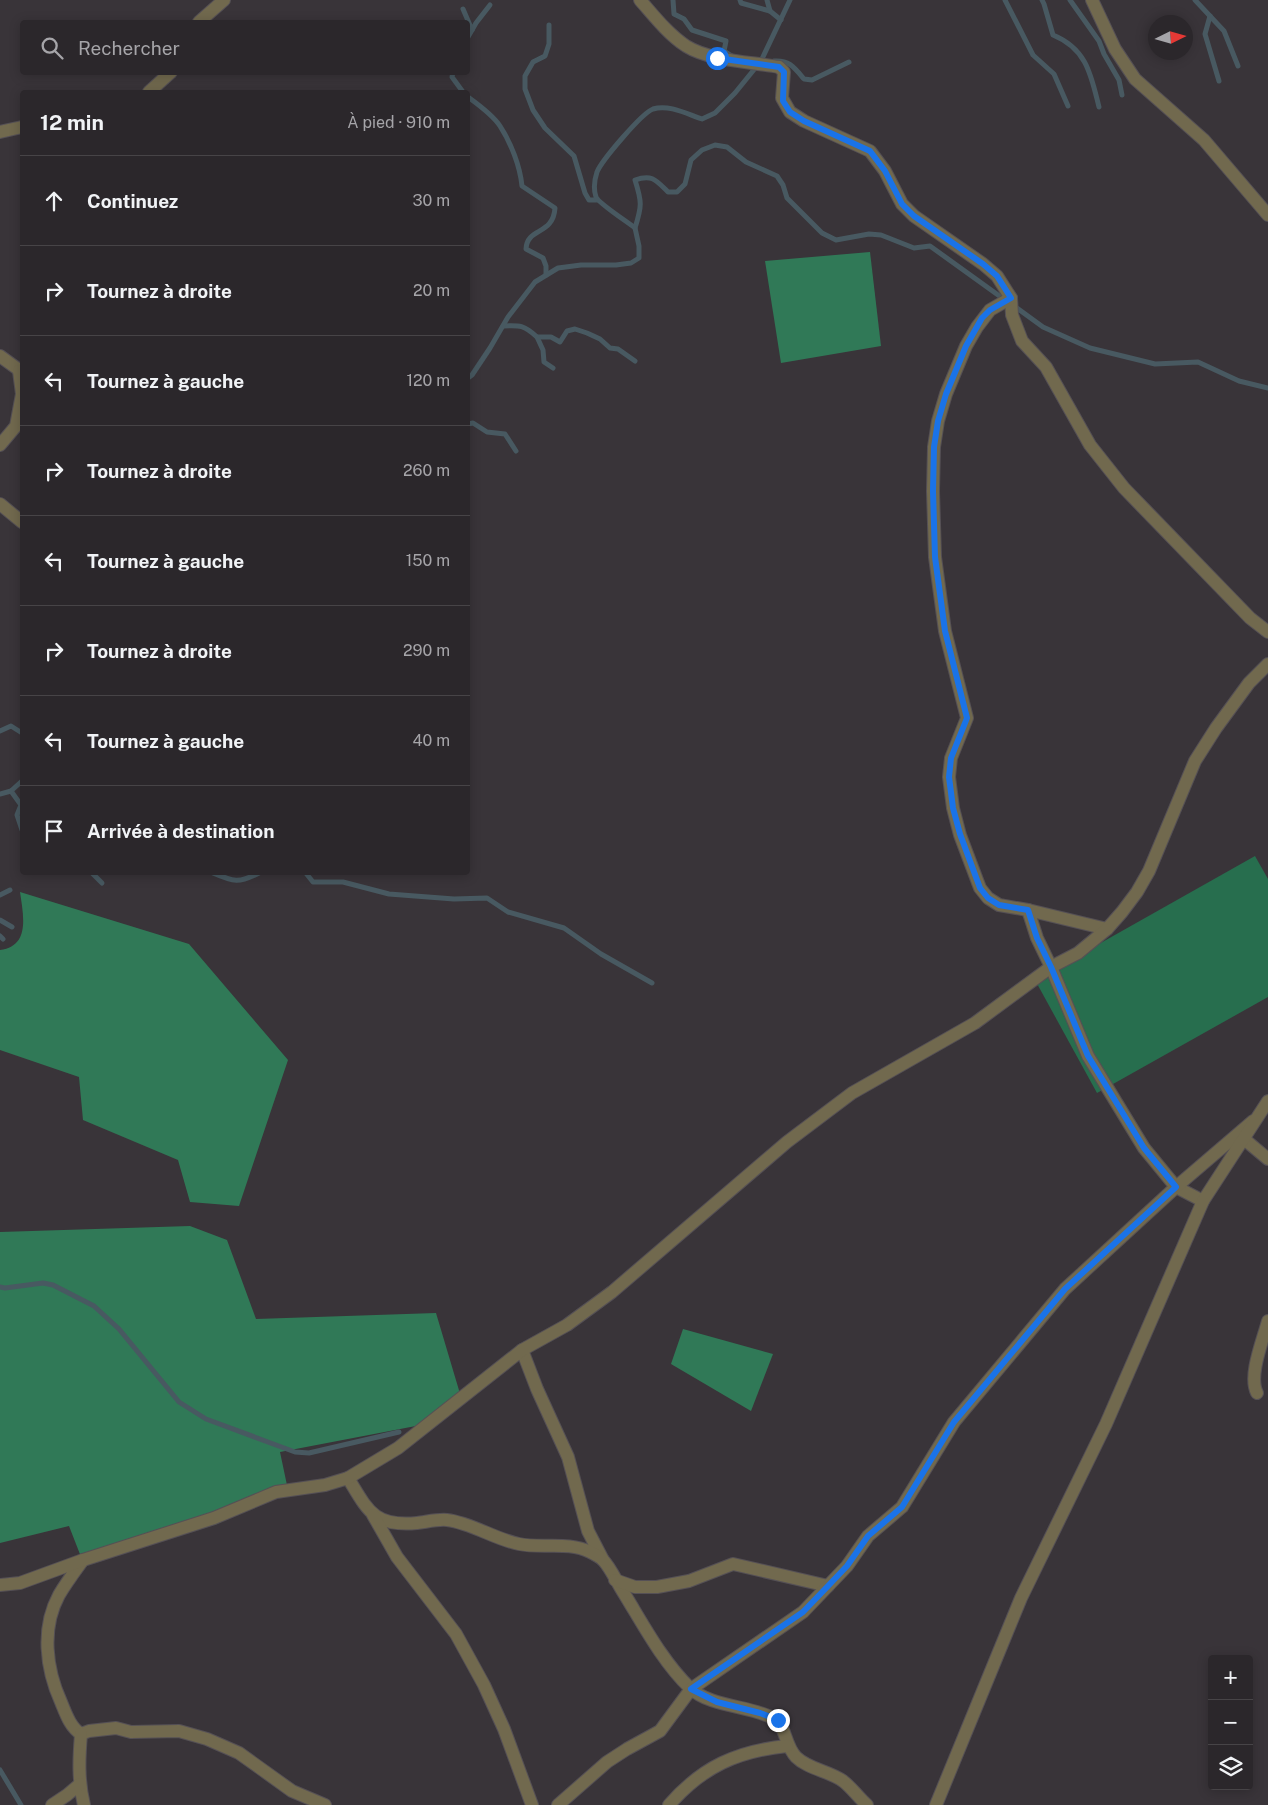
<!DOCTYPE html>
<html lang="fr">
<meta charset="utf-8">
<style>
body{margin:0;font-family:"Public Sans",sans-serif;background:#332f33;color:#f1f3f6}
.controls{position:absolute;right:15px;bottom:15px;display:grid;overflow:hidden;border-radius:5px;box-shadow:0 2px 12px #0003}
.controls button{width:45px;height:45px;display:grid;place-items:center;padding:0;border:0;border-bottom:1px solid #474447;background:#2b272b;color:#f1f3f6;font:25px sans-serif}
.compass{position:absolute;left:1148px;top:15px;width:45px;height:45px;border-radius:50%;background:#2b272b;box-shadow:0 2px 12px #0003;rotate:85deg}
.stop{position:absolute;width:15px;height:15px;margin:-11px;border:4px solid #1a73e8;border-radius:50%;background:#fff}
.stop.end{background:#1a73e8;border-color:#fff;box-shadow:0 1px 5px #0008}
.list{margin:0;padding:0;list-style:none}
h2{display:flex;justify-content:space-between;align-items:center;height:65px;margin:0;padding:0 20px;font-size:21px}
h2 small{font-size:16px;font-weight:400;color:#a6a5a9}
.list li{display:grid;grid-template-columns:32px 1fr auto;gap:15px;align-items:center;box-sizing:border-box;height:90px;padding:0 20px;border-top:1px solid #474447}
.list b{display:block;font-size:19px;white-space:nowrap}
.list em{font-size:16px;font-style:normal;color:#a6a5a9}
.icon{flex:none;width:28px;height:28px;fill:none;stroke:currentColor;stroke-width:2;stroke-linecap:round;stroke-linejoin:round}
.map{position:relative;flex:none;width:1268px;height:1805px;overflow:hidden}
.search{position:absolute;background:#2b272b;box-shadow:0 2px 12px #0003;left:20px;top:20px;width:450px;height:55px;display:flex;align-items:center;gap:12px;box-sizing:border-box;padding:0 18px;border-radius:5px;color:#a6a5a9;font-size:19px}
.panel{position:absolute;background:#2b272b;box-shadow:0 2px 12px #0003;left:20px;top:90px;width:450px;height:785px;border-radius:5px}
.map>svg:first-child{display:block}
</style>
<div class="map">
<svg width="1268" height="1805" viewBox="0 0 1268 1805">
<rect width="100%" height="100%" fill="#393439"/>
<polygon fill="#276e4e" points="1255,856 1268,879 1268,997 1097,1093 1035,980"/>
<g fill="#307957">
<polygon points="870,252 881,346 781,363 765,261"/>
<path d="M20,892L189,944L288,1060L239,1206L190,1202L178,1160L83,1120L79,1077L0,1050V950C31,946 23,914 20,892Z"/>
<polygon points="190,1226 227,1240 256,1319 436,1313 461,1397 421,1425 280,1452 288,1490 217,1524 83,1562 69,1526 0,1543 0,1232"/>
<polygon points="683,1329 773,1354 751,1411 671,1364"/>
</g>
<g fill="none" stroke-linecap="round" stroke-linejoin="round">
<g stroke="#485961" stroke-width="5">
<polyline points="673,0 674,14 684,19 692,30 726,41 724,51 732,56"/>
<polyline points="740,0 741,3 770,11 781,20"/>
<polyline points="767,0 770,11"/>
<polyline points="1005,0 1033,55 1054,74 1068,106"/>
<path d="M1042,0L1044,4L1053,35C1087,49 1091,75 1099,107"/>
<polyline points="1070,0 1099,41 1104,54 1119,80 1122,95"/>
<polyline points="1195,0 1224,31 1238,66"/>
<polyline points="463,9 472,30"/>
<polyline points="1210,16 1205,34 1219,81"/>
<polyline points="549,25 549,44 545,56 533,62 525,76 525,89 533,110 545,128 574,156 585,193 589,200 597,200"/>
<polyline points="468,37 476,23 490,5"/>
<path d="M774,61C789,60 794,67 804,79L812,80L849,62"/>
<polyline points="453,72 452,77 463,92"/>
<path d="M468,97C479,105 493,115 500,126C511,143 520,166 522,186L555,208C553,236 527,227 526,249L543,258L546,266V275"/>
<path d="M635,228C642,206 642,202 635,180C652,174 656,180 668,192H677L685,184L691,160L702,150L715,145L727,147L746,162L777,176L783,185L787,198L822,233L836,240L869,234L881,235L914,248L930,246L1005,300"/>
<polyline points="1014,306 1043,327 1090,348 1155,364 1198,362 1239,381 1268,388"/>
<path d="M503,326C520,325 524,325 537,337H551L560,342L567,331L575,329L587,333L600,339L610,348L618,349L635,361"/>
<polyline points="537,337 543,350 544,362 553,368"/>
<path d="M468,378L472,375L490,348L508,317L535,282L558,268L581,265H616L631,263L639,258V246L635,228C629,223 598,203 596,197C593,188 594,181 597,172C602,160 642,113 653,109C669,104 687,114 702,119L715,113L735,93L761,61L790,0"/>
<polyline points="468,424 473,423 487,432 505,434 516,451"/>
<polyline points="0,731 11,726 22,733"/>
<polyline points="11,791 21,805 17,815 22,830"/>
<polyline points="0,794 11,791 22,781"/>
<polyline points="91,872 102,883"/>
<path d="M211,872C234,882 238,884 261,872"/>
<polyline points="305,872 313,882 343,882 389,894 454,899 487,898 508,912 564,928 601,954 652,983"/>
<polyline points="0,895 10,890"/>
<polyline points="0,920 12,927"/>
<polyline points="0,936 3,939"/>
<polyline points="0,1287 5,1288 43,1283 53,1285 94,1306 119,1329 179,1402 206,1419 295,1452 309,1453 399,1432"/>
<polyline points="0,1770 21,1805"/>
</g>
<g stroke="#555055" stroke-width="14">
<g id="minor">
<path d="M640,0C654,16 668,34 686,46C710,61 752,62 779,67L784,72L782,98L790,112L804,121L870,151L885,171L902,204L914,216L983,264L997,276L1011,298L1012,315L1022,341L1046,367L1090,445L1124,488L1250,618L1268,632"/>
<polyline points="1092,0 1115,49 1135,79 1204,140 1268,215"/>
<polyline points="199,22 224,0"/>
<polyline points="149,92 171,72"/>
<polyline points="0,132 22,127"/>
<polyline points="1011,298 990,310 977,327 966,346 946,394 938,421 934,447 933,491 935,557 945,631 967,718 951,758 949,777 953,808 960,835 980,888 988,898 999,905 1028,910 1037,938 1051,967 1088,1056 1144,1148 1176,1187 1203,1201"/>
<polyline points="0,356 22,372"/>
<polyline points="0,445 16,426 22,394 19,371"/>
<polyline points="0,504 22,522"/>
<polyline points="1028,910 1107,929"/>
<polyline points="1244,1139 1268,1159"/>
<polyline points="522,1350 537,1389 568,1457 588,1531 603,1560"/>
<path d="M1257,1393C1248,1376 1263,1340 1268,1321"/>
<path d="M348,1478C368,1511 374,1527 417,1523C426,1522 438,1519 447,1520C472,1523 494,1539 519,1544C542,1549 568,1541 590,1552C594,1554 600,1557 603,1560C611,1568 618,1585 625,1595C644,1626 663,1662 690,1688C712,1708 750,1705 775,1719C785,1724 785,1746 796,1757C808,1769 829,1771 843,1781C852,1788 859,1798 867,1805"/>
<polyline points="373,1515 397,1557 456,1634 484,1685 504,1729 532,1805"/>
<path d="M83,1560C75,1571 66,1583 59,1595C41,1628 46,1669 61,1702C66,1714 70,1727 81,1734L89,1731L116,1728L131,1732L179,1731L207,1739L239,1753L292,1791L325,1805"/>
<polyline points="615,1580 635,1587 657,1587 689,1581 733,1564 828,1586"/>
<polyline points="0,1585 20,1583 83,1560 214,1518 276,1492 325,1485 348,1478 398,1448 522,1350 567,1325 612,1292 787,1142 852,1093 975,1023 1051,967 1078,953 1107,929 1122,912 1137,892 1149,871 1195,761 1216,728 1249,683 1268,664"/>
<path d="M81,1734C79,1758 78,1781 84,1805"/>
<polyline points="52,1805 67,1795 80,1784"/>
<polyline points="558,1805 607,1762 627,1749 660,1731 691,1689 803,1612 847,1566 868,1536 902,1507 954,1422 1065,1289 1176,1187 1253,1121"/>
<path d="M669,1805C702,1767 737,1751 787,1746"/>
</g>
</g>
<g stroke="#555055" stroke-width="14">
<polyline id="tertiary" points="936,1805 1021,1598 1106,1424 1203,1201 1268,1101"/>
</g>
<use href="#minor" stroke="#71694e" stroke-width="12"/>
<use href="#tertiary" stroke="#71694e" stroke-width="12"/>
</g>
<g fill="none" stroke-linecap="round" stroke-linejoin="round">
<polyline stroke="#1a73e8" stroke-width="6" points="717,58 779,67 784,72 783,101 790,112 804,121 870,151 885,171 902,204 914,216 983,264 997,276 1011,298 990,310 982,318 966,346 946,394 938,421 934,447 933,491 935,557 945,631 967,718 951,758 949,777 953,808 960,834 980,888 988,898 999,905 1028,910 1037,938 1051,967 1088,1056 1144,1148 1176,1187 1065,1289 954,1422 902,1507 868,1536 847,1566 828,1586 803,1612 691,1689 717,1702 760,1713 778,1720"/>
</g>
</svg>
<div class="controls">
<button>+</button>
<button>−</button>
<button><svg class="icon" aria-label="layers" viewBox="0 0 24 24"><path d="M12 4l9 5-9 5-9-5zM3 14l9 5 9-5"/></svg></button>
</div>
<svg class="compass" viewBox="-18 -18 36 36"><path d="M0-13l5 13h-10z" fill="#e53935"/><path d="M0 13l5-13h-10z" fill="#a6a5a9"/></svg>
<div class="stop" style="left:717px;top:58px"></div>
<div class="stop end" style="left:778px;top:1720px"></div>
<div class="search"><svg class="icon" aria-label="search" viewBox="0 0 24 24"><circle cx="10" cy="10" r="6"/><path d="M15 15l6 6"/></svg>Rechercher</div>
<section class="panel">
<h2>12 min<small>À pied · 910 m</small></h2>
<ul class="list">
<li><svg class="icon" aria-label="ahead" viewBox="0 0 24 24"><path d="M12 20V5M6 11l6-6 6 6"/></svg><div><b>Continuez</b></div><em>30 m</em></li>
<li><svg class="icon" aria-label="right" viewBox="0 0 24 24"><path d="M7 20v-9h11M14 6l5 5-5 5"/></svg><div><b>Tournez à droite</b></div><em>20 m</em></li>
<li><svg class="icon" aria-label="left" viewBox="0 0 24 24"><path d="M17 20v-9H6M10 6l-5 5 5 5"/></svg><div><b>Tournez à gauche</b></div><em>120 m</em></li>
<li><svg class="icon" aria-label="right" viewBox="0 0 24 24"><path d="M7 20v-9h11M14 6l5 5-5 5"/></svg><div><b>Tournez à droite</b></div><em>260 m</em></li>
<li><svg class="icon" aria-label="left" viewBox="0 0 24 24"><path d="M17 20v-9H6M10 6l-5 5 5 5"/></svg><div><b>Tournez à gauche</b></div><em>150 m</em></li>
<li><svg class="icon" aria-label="right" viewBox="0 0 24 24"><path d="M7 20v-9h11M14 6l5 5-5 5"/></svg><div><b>Tournez à droite</b></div><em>290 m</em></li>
<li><svg class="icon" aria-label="left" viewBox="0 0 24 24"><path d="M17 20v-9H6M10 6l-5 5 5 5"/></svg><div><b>Tournez à gauche</b></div><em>40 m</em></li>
<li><svg class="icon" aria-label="arrive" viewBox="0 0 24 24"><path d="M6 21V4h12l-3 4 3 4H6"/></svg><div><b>Arrivée à destination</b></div></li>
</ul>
</section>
</div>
